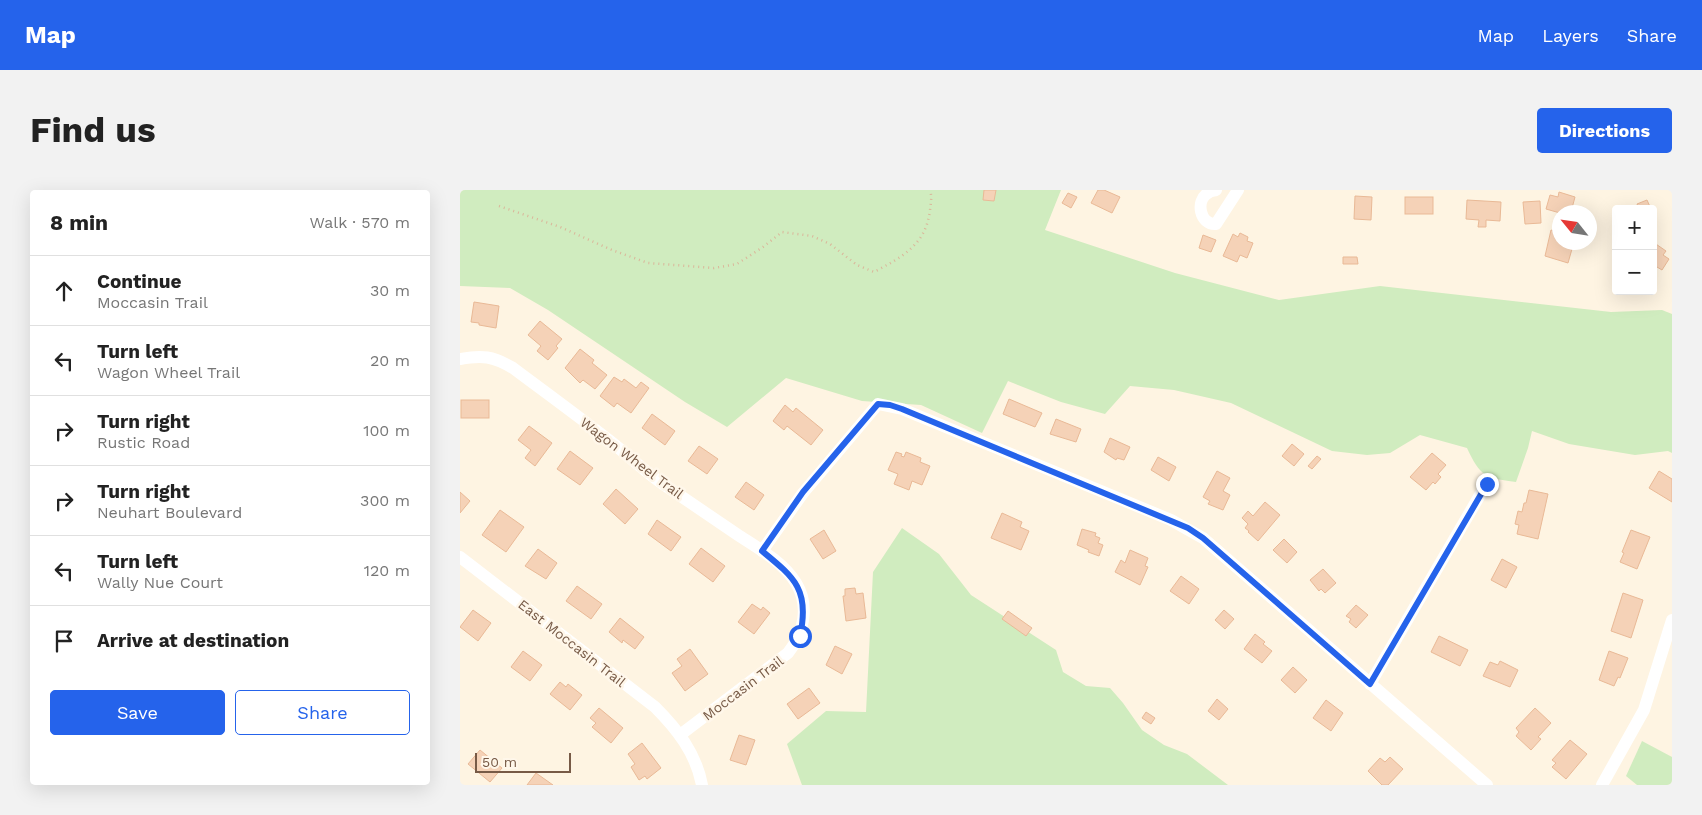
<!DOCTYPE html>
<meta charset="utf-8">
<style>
body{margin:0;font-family:"Work Sans",sans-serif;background:#f2f2f2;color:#222}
.controls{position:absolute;right:15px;top:15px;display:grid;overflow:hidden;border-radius:5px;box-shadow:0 5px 20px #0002}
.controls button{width:45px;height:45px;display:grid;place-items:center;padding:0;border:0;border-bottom:1px solid #e0e0e0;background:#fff;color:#222;font:25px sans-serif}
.compass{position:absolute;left:1092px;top:15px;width:45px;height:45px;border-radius:50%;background:#fff;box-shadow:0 5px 20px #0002;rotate:300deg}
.scale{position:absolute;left:15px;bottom:12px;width:96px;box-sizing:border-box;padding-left:5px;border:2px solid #775a46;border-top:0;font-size:14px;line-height:18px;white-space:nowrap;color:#775a46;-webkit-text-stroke:4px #fff7ea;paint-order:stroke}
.stop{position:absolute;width:15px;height:15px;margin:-11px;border:4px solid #2563eb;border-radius:50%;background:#fff}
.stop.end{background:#2563eb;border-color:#fff;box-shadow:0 1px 5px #0008}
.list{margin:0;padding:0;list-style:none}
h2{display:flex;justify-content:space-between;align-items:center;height:65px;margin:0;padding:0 20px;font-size:21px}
h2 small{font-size:16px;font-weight:400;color:#767676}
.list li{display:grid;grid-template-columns:32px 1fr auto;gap:15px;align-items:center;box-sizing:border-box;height:70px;padding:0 20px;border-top:1px solid #e0e0e0}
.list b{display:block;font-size:19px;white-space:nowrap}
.list p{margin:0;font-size:16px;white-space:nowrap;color:#767676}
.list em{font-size:16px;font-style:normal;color:#767676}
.actions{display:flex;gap:10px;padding:15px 20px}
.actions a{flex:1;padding:11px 0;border:1px solid #2563eb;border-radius:5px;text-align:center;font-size:18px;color:#2563eb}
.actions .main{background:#2563eb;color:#fff}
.icon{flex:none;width:28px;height:28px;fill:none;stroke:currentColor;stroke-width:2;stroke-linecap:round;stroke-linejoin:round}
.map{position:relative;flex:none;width:1212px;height:595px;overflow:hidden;border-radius:5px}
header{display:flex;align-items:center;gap:30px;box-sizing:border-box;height:70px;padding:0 25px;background:#2563eb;color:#fff}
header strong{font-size:24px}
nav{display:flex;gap:28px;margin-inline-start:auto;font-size:18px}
.intro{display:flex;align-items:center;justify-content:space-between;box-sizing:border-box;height:120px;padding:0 30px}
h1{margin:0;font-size:35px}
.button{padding:12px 22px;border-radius:5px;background:#2563eb;color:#fff;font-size:18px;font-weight:700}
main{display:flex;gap:30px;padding:0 30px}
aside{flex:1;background:#fff;border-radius:5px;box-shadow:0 5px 20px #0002}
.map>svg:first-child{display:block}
</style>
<header>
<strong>Map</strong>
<nav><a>Map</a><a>Layers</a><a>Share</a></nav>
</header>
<div class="intro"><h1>Find us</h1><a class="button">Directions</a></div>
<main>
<aside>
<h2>8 min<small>Walk · 570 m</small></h2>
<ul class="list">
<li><svg class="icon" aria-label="ahead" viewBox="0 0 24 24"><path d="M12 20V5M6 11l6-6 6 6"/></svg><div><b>Continue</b><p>Moccasin Trail</p></div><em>30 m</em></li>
<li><svg class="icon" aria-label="left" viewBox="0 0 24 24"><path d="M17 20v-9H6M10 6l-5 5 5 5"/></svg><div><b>Turn left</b><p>Wagon Wheel Trail</p></div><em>20 m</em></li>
<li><svg class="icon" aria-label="right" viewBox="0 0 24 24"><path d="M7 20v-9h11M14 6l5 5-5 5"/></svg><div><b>Turn right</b><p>Rustic Road</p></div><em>100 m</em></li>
<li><svg class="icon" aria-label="right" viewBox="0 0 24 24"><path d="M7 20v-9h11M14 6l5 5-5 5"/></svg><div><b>Turn right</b><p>Neuhart Boulevard</p></div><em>300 m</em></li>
<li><svg class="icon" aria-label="left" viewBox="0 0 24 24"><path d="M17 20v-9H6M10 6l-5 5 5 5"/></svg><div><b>Turn left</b><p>Wally Nue Court</p></div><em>120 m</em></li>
<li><svg class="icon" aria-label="arrive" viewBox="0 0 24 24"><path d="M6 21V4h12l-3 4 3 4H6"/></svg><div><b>Arrive at destination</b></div></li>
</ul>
<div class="actions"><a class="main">Save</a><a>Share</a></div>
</aside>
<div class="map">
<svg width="1212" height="595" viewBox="0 0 1212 595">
<rect width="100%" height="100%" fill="#fef4e2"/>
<g fill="#d0ecbf">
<path d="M0,0H601L585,40L715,83L819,110L920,96L1151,122L1202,120L1212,124V263L1208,261L1175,265L1109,254L1072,241L1068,258L1056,292C1025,288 1020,286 1007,258L960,245L930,263L907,265L872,261L771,213L714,200L670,196L645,224L601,212L548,191L522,243L461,215L402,211L326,188L267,237L225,212L88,120L50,98L0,96Z"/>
<polygon points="442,338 479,364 511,405 596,460 603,482 626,496 650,498 663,513 682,540 704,555 727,564 768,595 342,595 327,554 366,521 406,522 413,382"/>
<polygon points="1182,551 1212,567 1212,595 1177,595 1166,586"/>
</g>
<g fill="#f5d2b7" stroke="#e9b996">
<polygon points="524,0 536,0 534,11 523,10"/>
<polygon points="638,0 644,0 660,7 652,23 631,13"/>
<polygon points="1099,2 1115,7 1111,22 1104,21 1100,23 1086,19 1090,5 1098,7"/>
<polygon points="608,3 617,7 611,18 602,13"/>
<polygon points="895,6 912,7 911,30 894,29"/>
<rect x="945" y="7" width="28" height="17"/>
<polygon points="1007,10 1041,12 1040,31 1026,30 1026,37 1018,37 1019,30 1006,29"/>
<polygon points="1187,10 1191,19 1179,19 1177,14"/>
<polygon points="1080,11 1081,33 1065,34 1063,12"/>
<polygon points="1091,40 1100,43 1100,52 1114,52 1108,73 1085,66"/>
<polygon points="780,43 788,47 787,51 793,53 787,68 780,65 777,72 763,66 773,44 778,47"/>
<polygon points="743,45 756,50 751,62 739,58"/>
<polygon points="1193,52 1206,61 1203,65 1209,69 1202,80 1197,77 1195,79 1193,78"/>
<polygon points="883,67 897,67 898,74 883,74"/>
<polygon points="14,112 39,116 36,138 19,135 19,133 11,132"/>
<polygon points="80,131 102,149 96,156 98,158 88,170 77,161 81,156 68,145"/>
<polygon points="120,159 134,170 132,173 147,185 135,199 123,190 120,193 105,178"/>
<polygon points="154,187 162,192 164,189 176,198 181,192 189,198 171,223 157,213 154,217 140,206"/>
<polygon points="549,209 582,223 575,237 543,224"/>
<rect x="1" y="210" width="28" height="18"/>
<polygon points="325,215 333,222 336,218 363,240 351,255 327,236 324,240 313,231"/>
<polygon points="192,224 215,241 205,255 182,238"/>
<polygon points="596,229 621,239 616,252 590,244"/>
<polygon points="69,236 92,253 75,276 65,268 71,260 58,250"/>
<polygon points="650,248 670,257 664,270 657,268 656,270 644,262"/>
<polygon points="832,254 844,264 834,276 822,266"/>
<polygon points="239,256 258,269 247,284 228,271"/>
<polygon points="110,261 133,278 120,295 97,279"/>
<polygon points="436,262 442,264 441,266 444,267 446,262 461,268 460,272 470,276 462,295 452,291 449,300 434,294 438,284 428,280"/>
<polygon points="972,263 986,275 978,284 981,287 975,294 973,292 966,300 950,287"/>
<polygon points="857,266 861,269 852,279 848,276"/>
<polygon points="698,267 716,277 709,291 691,280"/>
<polygon points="757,281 770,288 763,301 770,305 763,320 748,314 750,311 743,307"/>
<polygon points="1199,281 1212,289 1212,312 1189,298"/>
<polygon points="286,292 304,305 294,320 275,307"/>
<polygon points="156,299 178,319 165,334 143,314"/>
<polygon points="1069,300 1088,304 1078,349 1057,344 1059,335 1055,334 1058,321 1062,322 1064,313 1066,313"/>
<polygon points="0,302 10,311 0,323"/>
<polygon points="805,312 820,325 798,351 788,342 789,341 785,338 788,334 782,328 788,321 793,326"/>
<polygon points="40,320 64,337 46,362 22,345"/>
<polygon points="542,323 562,332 560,337 569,341 561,360 531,348"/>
<polygon points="197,330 221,347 211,361 188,344"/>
<polygon points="622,339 636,343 635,346 640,348 638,353 643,355 639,366 628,362 629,360 617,355"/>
<polygon points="364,340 376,361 363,369 350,349"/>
<polygon points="1171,340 1190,347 1177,379 1160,372 1164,363 1162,362"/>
<polygon points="824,349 837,362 827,373 813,360"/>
<polygon points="241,358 265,376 253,392 229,374"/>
<polygon points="78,359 97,373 86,389 65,376"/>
<polygon points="670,360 688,368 685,376 688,377 680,395 655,382 661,370 665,373"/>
<polygon points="1042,369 1057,377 1046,398 1031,390"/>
<polygon points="863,379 876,393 865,403 861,399 859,401 850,390"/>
<polygon points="721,386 739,399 729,414 710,401"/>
<polygon points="117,396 142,414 131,429 106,411"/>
<polygon points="395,398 396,404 403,403 406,428 386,431 383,406 385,406 385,399"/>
<polygon points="1163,403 1183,410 1171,448 1151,441"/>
<polygon points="292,414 301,420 303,417 310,423 294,444 278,432"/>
<polygon points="896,415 908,425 896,438 889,432 891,429 886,426"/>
<polygon points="13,420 31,433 18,451 0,437"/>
<polygon points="764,420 774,429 765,439 755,430"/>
<polygon points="548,421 572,438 566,446 542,429"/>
<polygon points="160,428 184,447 175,459 163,450 162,453 149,442"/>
<polygon points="795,444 805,452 803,454 812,461 802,473 784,459"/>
<polygon points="979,446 1008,460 1000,476 971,462"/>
<polygon points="375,456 392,464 382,484 366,475"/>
<polygon points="230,459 248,484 225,501 212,483 222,476 217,469"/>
<polygon points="63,461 82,475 70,491 51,477"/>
<polygon points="1149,461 1168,468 1160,488 1158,487 1154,496 1139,490"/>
<polygon points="1040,471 1058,480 1050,497 1023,486 1030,472 1038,475"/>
<polygon points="833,477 847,490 835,503 821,490"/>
<polygon points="100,492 106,497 108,494 122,505 110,520 90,504"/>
<polygon points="349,498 360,513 338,529 327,514"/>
<polygon points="757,509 768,519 759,530 748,521"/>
<polygon points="866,510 883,523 871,541 853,528"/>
<polygon points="139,518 163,538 151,553 132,537 136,533 130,528"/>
<polygon points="1075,518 1091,533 1078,547 1081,549 1071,560 1056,546 1059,542 1056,538"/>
<polygon points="686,522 695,528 691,534 682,528"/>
<polygon points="279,545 295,550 286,575 270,570"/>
<polygon points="1110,550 1127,564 1106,589 1092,577 1096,573 1092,570"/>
<polygon points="182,553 201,578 187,589 185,586 179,590 171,577 175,574 168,564"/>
<polygon points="20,560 42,578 30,592 8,574"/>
<polygon points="930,567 943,579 928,595 922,595 908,581 920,568 925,572"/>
<polygon points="76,583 93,595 67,595"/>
</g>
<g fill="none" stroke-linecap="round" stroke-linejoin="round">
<path stroke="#dab69a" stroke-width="2.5" stroke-dasharray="1 4" stroke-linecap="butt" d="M39,16L100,37L152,60L188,73L254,78L277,74L303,57L322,42L352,46L370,54L397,75L414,82C442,67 466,55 470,20C471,13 472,6 470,0"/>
<g stroke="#fff" stroke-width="12">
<path d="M756,0C753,1 750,1 748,3C735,11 740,35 756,34L778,0"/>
<path d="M0,169C22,165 33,166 53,178C85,202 118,226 150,251C168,265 184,281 203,294C228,311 253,328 278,345C298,358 323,372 336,393C350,416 344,443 328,463L220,545"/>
<polyline points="302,361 343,303 418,214 442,219 711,330 743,348 1027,595"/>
<path d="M0,367L195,517C217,539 236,563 242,595"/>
<polyline points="910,494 1027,293"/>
<polyline points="1142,595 1184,520 1212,430"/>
</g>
</g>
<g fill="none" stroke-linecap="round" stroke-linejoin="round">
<path stroke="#2563eb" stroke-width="6" d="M340,446C350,400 335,388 302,361L343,302L418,214L430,215L442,219L728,338L743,348L910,494L1027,294"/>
</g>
<g text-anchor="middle" stroke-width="5" stroke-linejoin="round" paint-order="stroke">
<g font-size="14" fill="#775a46" stroke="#fff7ea">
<text transform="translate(172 268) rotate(37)" y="5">Wagon Wheel Trail</text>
<text transform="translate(112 453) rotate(38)" y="5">East Moccasin Trail</text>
<text transform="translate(283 498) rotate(-37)" y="5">Moccasin Trail</text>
</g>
</g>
</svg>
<div class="controls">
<button>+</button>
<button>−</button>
</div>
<svg class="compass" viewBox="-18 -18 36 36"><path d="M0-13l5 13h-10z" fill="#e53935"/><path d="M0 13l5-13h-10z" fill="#767676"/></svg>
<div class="scale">50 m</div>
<div class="stop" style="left:340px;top:446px"></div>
<div class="stop end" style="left:1027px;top:294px"></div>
</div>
</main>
